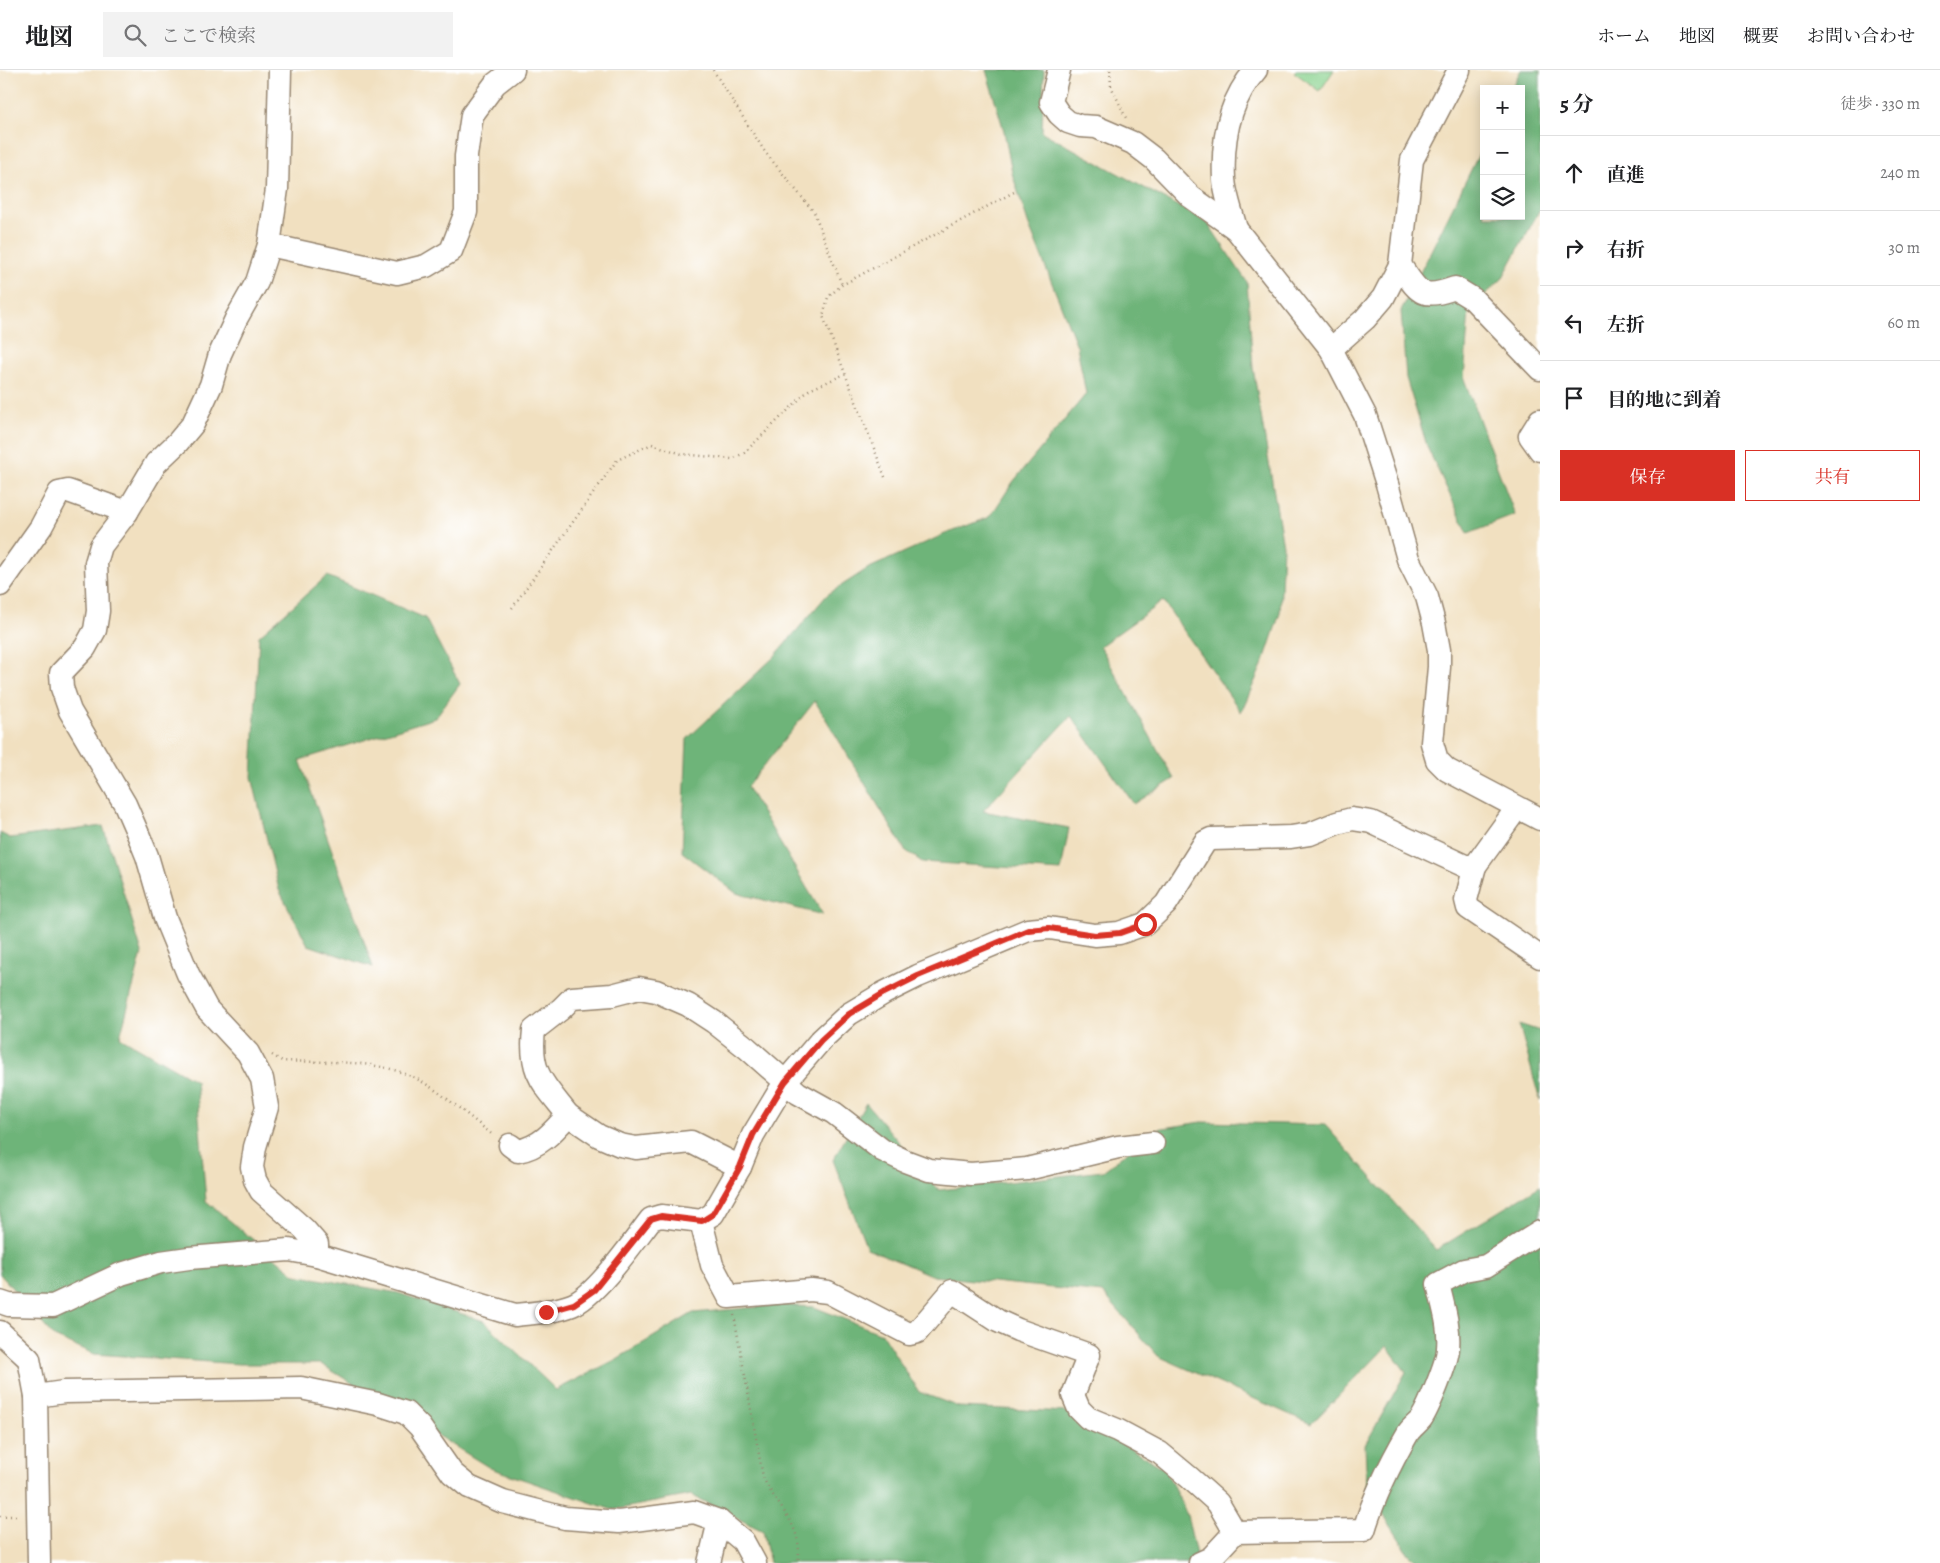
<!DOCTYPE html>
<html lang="ja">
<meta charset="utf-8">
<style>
body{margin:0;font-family:Alegreya,"Noto Serif JP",serif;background:#f2f2f2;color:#202124}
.controls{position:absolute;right:15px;top:15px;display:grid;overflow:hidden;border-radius:0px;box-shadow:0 2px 12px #0003}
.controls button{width:45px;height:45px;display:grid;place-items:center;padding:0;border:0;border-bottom:1px solid #e0e0e0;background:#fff;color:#202124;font:25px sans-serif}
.stop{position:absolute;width:15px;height:15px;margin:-11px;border:4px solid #d93025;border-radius:50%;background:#fff}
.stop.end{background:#d93025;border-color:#fff;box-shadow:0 1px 5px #0008}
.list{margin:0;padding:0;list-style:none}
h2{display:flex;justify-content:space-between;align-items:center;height:65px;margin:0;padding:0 20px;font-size:21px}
h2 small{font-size:16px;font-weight:400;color:#757577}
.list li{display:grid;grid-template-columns:32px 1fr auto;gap:15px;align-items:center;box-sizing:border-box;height:75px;padding:0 20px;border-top:1px solid #e0e0e0}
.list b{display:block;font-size:19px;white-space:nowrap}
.list em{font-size:16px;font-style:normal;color:#757577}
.actions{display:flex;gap:10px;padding:15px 20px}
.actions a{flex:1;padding:11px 0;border:1px solid #d93025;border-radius:0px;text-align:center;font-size:18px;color:#d93025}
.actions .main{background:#d93025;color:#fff}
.icon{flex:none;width:28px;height:28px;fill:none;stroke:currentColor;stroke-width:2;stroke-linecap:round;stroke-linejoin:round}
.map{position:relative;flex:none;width:1540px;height:1493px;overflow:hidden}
header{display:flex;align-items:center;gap:30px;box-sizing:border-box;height:70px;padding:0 25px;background:#fff;border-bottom:1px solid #e0e0e0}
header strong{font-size:24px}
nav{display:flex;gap:28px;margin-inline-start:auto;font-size:18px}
.search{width:350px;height:45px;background:#f2f2f2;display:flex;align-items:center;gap:12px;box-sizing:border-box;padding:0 18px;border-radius:0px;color:#757577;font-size:19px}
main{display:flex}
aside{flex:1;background:#fff}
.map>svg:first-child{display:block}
</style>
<header>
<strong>地図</strong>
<div class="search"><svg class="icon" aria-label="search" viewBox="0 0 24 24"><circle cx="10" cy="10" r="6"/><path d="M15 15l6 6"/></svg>ここで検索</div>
<nav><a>ホーム</a><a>地図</a><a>概要</a><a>お問い合わせ</a></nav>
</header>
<main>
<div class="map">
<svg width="1540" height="1493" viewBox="0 0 1540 1493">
<rect width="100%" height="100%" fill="#fff"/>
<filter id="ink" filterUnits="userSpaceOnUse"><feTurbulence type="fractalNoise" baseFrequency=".02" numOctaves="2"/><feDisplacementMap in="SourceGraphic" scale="10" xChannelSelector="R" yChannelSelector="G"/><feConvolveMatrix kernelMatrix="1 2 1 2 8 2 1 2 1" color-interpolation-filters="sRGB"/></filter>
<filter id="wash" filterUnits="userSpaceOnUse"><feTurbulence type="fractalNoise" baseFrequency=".0096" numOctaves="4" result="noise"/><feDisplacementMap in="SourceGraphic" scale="20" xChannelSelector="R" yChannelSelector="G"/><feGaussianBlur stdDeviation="1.12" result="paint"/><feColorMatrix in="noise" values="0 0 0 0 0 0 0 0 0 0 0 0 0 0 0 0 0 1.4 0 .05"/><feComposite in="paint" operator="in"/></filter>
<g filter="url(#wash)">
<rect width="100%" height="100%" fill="#f1e0c0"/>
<polygon fill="#89d28e" stroke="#627e56" points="1296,0 1334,0 1320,21 1294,2"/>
<g fill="#6eb479" stroke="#546f4c">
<polygon points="986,0 1044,0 1042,62 1207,152 1247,212 1253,298 1283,476 1280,543 1264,591 1241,642 1163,531 1100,576 1174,709 1134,734 1071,646 983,741 1069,758 1061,801 922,792 905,780 815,631 747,717 823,845 736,823 682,782 687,669 774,587 827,525 867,499 945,464 990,447 1013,412 1086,324 1077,276 1028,153 1012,103 1004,61"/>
<polygon points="1521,0 1540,0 1540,139 1502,209 1469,240 1464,309 1515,445 1468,463 1428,379 1406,308 1401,241 1484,74 1484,146 1521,146 1521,19 1511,19"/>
<polygon points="327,506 425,548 460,614 435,648 300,690 373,897 308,875 279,820 252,707 259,566"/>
<polygon points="103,756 142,883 120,967 196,1011 206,1131 296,1205 398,1223 484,1251 556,1320 615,1290 693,1243 779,1235 814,1237 882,1264 919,1322 959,1337 1069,1342 1165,1399 1187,1445 1198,1493 770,1493 763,1461 691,1425 613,1440 490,1398 321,1294 239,1294 94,1284 54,1267 0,1204 0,763 10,768"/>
<polygon points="1519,954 1540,961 1540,1031"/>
<polygon points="866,1033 939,1120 1103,1101 1157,1059 1202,1052 1325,1055 1436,1180 1540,1116 1540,1493 1420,1493 1409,1484 1367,1419 1365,1375 1406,1302 1387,1276 1311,1354 1158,1286 1103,1223 933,1206 867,1178 833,1090"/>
</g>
</g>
<g filter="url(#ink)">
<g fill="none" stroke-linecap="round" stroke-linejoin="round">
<g stroke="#96856f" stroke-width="25">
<g id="minor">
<polyline points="280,0 277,119 269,175 257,212 236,249 220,284 211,315 193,354 178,372 156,393 127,442 101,476 96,493 98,541 95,560 85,578 61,603 62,618 70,641 125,734 138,764 147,786 165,848 188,904 207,939 248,983 262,1009 267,1037 255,1077 252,1097 255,1110 261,1121 304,1159 317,1174 317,1185"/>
<polyline points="1059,0 1051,32 1059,44 1068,52 1080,56 1096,57 1133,73 1154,89 1191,127 1236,159 1331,279 1365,345 1387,414 1408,489 1427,527 1434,553 1439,580 1439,597 1432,673 1437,690 1447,700 1540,749"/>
<path d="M1236,159C1232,143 1225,125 1224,109C1222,70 1229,30 1256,0"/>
<polyline points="269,175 397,203 426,196 451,181 466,142 466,86 472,45 495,14 513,0"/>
<path d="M1400,195C1419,223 1420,230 1455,218L1473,229L1540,299"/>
<polyline points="1331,279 1365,249 1383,228 1400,195 1412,90 1459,0"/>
<polyline points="1540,350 1530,366 1540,380"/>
<polyline points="0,515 41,457 59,423 68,421 127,442"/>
<polyline points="1475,796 1466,830 1468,838 1540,887"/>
<path d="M568,1045C543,1013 529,1003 534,960L561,939L572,928L612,925L639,918L656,921L688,935L714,952L747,978L798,1023L834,1043L882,1080L905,1091L929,1100L971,1104L1027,1099L1118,1077L1153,1073"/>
<path d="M510,1075L518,1081C540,1077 553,1062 568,1045L599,1066L620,1075L636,1078L691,1072L740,1097"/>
<polyline points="701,1151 712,1195 729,1227 811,1220 828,1222 909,1264 917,1262 952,1221 998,1251 1018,1260 1089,1285 1073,1325 1079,1339 1088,1348 1117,1360 1160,1383 1190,1408 1218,1433 1235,1462"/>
<path d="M0,1232L9,1235L53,1236L121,1204L161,1192L189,1188L289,1180L317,1185L515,1245C534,1243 554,1242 572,1235C596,1226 634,1171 651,1149L661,1146L701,1151L713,1144L740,1097L753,1065L785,1012L821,970L849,944L884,923L918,906L1028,860L1049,858L1095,865L1119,863L1145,854L1166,834L1205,772L1211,769L1291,767L1310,764L1337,753L1352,749L1371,752L1465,796H1475L1517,738"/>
<polyline points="0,1262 29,1289 36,1326 39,1493"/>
<polyline points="36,1326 64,1322 301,1318 378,1334 406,1343 420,1357 452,1403 469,1417 503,1432 565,1448 619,1452 694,1442 719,1451 743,1471 755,1493"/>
<polyline points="709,1493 719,1451"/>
<path d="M1200,1493L1211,1488L1235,1462L1364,1460C1374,1427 1390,1394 1408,1363C1411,1358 1417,1354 1421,1349C1428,1339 1448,1291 1448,1278C1450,1256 1443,1236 1438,1214L1464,1200L1486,1196L1540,1162"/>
</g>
</g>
<g stroke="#96856f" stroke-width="2.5" stroke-dasharray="1 4" stroke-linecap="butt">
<polyline points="713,0 765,82 814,142 842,215"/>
<polyline points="1110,0 1111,16 1127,50"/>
<polyline points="885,407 823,246 828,227 842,215 1014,122"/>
<polyline points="512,538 617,390 652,374 682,384 732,389 744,383 809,320 845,304"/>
<path d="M272,985L282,991C327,993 378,988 419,1010C444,1024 471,1048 494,1066"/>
<path d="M734,1245L763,1407C777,1439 804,1454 798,1493"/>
<polyline points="0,1446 20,1446"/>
</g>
<use href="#minor" stroke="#fff" stroke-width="22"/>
</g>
</g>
<g fill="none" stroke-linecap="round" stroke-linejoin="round" filter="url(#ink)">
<polyline stroke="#d93025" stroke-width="6" points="546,1242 574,1234 594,1220 651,1149 661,1146 702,1151 713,1144 740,1097 753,1065 785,1012 821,970 849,944 884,923 918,906 1028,860 1049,858 1095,865 1120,863 1145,854"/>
</g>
</svg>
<div class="controls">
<button>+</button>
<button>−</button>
<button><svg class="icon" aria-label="layers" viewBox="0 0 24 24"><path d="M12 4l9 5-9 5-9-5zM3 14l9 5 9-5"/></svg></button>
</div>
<div class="stop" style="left:1145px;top:854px"></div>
<div class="stop end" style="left:546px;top:1242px"></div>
</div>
<aside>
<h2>5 分<small>徒歩 · 330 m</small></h2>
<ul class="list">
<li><svg class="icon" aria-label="ahead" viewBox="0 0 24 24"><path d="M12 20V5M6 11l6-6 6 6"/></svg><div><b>直進</b></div><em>240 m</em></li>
<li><svg class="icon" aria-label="right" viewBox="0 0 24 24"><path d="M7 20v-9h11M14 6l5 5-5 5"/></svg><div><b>右折</b></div><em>30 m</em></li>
<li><svg class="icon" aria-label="left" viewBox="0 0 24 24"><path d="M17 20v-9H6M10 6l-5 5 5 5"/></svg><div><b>左折</b></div><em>60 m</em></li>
<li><svg class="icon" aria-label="arrive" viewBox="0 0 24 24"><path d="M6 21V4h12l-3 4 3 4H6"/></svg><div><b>目的地に到着</b></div></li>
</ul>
<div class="actions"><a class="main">保存</a><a>共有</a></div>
</aside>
</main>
